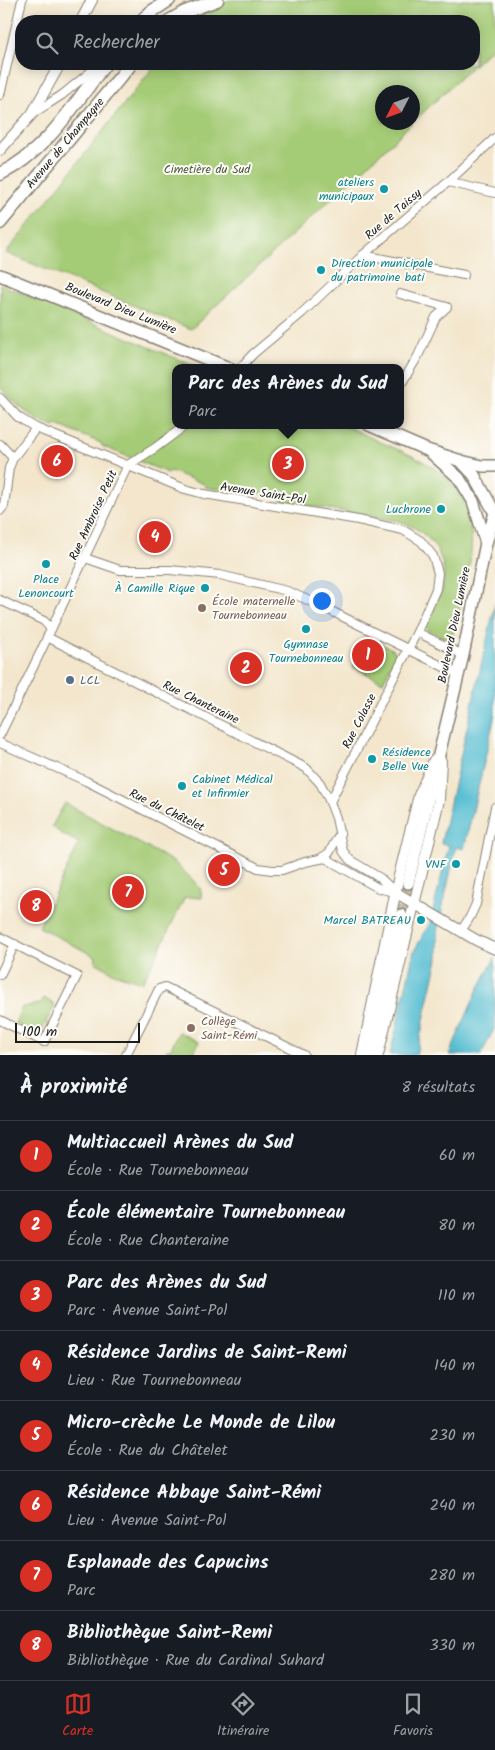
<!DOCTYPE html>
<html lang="fr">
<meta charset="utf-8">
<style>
body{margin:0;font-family:Kalam,sans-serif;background:#20242c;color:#f1f3f6}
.compass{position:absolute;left:375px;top:85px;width:45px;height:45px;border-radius:50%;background:#171b24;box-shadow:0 2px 12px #0003;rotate:228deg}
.scale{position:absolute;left:15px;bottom:12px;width:125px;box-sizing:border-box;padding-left:5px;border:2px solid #1c1c1c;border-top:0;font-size:14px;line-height:18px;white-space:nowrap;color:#1c1c1c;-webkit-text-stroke:4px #fdfcf7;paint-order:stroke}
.you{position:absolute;left:321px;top:600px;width:18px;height:18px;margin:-12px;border:4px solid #fff;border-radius:50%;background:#1a73e8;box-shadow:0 0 0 8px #1a73e833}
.badge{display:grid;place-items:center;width:32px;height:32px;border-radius:50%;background:#d93025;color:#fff;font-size:16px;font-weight:700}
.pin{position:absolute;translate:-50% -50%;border:2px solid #fff;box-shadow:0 1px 5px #0006}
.popup{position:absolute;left:172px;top:364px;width:232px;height:65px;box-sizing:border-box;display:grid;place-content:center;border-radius:10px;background:#171b24;filter:drop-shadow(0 1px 4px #0005);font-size:16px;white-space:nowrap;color:#9ea1a6}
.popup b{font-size:19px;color:#f1f3f6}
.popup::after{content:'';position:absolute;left:50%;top:100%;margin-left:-10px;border:10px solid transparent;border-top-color:#171b24}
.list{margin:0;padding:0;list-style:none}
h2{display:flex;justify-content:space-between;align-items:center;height:65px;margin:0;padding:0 20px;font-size:21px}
h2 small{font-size:16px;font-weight:400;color:#9ea1a6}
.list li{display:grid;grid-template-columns:32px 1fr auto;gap:15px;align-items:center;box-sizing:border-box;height:70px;padding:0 20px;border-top:1px solid #363941}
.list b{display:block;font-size:19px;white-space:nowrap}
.list p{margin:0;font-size:16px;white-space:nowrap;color:#9ea1a6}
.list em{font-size:16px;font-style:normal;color:#9ea1a6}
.icon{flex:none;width:28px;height:28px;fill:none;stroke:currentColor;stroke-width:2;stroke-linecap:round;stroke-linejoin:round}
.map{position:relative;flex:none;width:495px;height:1055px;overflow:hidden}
.search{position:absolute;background:#171b24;box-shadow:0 2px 12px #0003;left:15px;right:15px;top:15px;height:55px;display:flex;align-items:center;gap:12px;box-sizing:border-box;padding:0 18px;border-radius:20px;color:#9ea1a6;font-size:19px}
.sheet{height:625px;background:#171b24}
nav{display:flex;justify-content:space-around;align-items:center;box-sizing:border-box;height:70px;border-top:1px solid #363941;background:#171b24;font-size:14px;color:#9ea1a6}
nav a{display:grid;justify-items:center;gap:2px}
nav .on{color:#d93025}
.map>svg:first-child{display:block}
</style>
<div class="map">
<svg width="495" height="1055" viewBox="0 0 495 1055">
<rect width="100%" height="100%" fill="#fdfcf7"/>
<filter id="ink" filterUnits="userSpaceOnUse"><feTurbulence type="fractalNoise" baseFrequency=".02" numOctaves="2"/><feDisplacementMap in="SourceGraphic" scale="10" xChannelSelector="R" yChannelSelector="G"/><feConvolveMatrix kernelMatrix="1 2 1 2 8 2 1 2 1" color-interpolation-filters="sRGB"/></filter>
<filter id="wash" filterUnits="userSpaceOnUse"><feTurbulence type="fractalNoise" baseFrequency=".0096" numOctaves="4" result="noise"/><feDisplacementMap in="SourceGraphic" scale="20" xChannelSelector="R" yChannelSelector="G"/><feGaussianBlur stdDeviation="1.12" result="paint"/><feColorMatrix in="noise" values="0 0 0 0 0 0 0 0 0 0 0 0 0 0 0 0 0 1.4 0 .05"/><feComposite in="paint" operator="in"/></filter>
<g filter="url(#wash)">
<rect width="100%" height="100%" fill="#f3e6cc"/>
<g fill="#a4cb76" stroke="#607449">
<polygon points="230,0 495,0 495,45 413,122 412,92 382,92 382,122 412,123 400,134 400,135 191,329 6,253 156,64 474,64 474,21 190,21 196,12"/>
<path d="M0,284L199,368H176V425C214,425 252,425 290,425C305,425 323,423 339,425C352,427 366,436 378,441C421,459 466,475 471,529C475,561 459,609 451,641L426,629L425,626C431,614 438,602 442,590C451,558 429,530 399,521L281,501L280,497L225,487L223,490L205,487L204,484L170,471L168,473L102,446L101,443L57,425L54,427C29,417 18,407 0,387Z"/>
<polygon points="376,641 394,650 396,655 383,682 353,667 357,659 372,666 379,651 373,648"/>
<polygon points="65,803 174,862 200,887 202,898 185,897 149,970 142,982 116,974 95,962 96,957 39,927 79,843 60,833 52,826"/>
<polygon points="44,998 55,1005 39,1036 15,1023 22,1007 40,1004"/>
<polygon points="179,1032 199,1042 193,1055 164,1055 168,1049 170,1050"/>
</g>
<g fill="#55bdd2" stroke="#386c77">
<polygon points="495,604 495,715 464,849 456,847 438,928 438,959 416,1055 390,1055 414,951 430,923 449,845 441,844 442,838"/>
<polygon points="495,958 495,1027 481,1055 449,1055 478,989"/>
</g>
</g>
<g filter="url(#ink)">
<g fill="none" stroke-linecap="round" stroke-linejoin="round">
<polyline stroke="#c8bea9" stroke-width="11" stroke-dasharray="11 5.5" stroke-linecap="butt" points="401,915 408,883"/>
<g stroke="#888174" stroke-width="10">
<g id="minor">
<polyline points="0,95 22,0"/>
<polyline points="34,113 62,95 100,64"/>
<polyline points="448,182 495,193"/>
<polyline points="363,255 464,275"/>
<polyline points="400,294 447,307 436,317 418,356 400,386"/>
<polyline points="240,368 253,354 302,313 363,255 448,182 495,138"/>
<polyline points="0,398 18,417 36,428 185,489 204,494 358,520 403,530 421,541 433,556 438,573 436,589 417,632 330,802"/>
<polyline points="0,444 13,458"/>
<polyline points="0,511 4,506 9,468 13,458 36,428"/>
<polyline points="85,558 120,570 170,570 220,575 287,591 319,605 458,674"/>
<polyline points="0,600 44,621 51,629"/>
<polyline points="417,632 463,655"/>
<polyline points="47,637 306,768 320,783 330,802 336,818 343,851 350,860 380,878 395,892"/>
<polyline points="0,735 40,653 128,465 155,448 186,425"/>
<polyline points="0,743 86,781 258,868 272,870 282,870 305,862 325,858 378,888 394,892"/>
<polyline points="321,858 329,853 340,833"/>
<polyline points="461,931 470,917 476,904 495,807"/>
<polyline points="0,937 77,976 44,1042 0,1020"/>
<polyline points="0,975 15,944"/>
<polyline points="126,1055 159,989 165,987 304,1055"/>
</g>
</g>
<g stroke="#888174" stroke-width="12">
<g id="tertiary">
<polyline points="81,21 92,0"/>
<polyline points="0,150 32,114 60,64"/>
<polyline points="395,892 476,940 495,949"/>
<polyline points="362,1055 398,880 419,795 434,760"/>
<polyline points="378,1055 439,800 441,761"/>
</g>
</g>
<g stroke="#888174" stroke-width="14">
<g id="secondary">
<polyline points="0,275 229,368"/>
<polyline points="369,425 427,450 461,461 474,475 495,513 486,543 463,655 408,883"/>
<polyline points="430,452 459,478 473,501 486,543"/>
<polyline points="461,461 482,466 495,466"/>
<polyline points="370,1055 401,915"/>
</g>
</g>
<g stroke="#888174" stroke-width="15">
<g id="primary">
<polyline points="141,21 151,12 169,0"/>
<polyline points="169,21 185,12 217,0"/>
<path d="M0,174C46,152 75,103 105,64"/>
<polyline points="0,223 131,64"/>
</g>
</g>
<use href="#minor" stroke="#fff" stroke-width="8"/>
<use href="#tertiary" stroke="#fff" stroke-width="10"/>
<use href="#secondary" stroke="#fff" stroke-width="11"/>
<use href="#primary" stroke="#fff" stroke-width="12"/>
</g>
</g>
<g fill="#0f9aa8" stroke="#fdfcf7" stroke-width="2">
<circle cx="384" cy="189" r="5"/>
<circle cx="321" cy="270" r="5"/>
<circle cx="441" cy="509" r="5"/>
<circle cx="46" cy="564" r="5"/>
<circle cx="205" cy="588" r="5"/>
<circle cx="306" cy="629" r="5"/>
<circle cx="372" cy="759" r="5"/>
<circle cx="182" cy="786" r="5"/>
<circle cx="456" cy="864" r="5"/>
<circle cx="421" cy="920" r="5"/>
</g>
<g fill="#8d6e63" stroke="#fdfcf7" stroke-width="2">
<circle cx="202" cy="608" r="5"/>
<circle cx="191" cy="1028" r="5"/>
</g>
<circle fill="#5c6f8a" stroke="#fdfcf7" stroke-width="2" cx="70" cy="680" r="5"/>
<g text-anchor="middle" stroke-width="4" stroke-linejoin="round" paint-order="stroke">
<g font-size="12" fill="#1c1c1c" stroke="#fdfcf7">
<text transform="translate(65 143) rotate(-50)" y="4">Avenue de Champagne</text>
<text transform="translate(393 214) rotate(-41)" y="4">Rue de Taissy</text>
<text transform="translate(121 308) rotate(22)" y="4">Boulevard Dieu Lumière</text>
<text transform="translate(263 493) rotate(9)" y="4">Avenue Saint-Pol</text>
<text transform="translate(93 515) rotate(-65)" y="4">Rue Ambroise Petit</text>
<text transform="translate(454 625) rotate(-78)" y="4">Boulevard Dieu Lumière</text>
<text transform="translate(201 702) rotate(26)" y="4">Rue Chanteraine</text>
<text transform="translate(359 721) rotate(-63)" y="4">Rue Colasse</text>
<text transform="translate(167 810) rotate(26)" y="4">Rue du Châtelet</text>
</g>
<g font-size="12" fill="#4c593c" stroke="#fdfcf7">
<text x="207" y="173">Cimetière du Sud</text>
</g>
<g font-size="12" fill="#0d838f" stroke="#fdfcf7" text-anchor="end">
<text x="374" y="186">ateliers<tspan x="374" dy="14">municipaux</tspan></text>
<text x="331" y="267" text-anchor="start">Direction municipale<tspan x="331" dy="14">du patrimoine bati</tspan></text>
<text x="431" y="513">Luchrone</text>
<text x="46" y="583" text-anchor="middle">Place<tspan x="46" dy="14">Lenoncourt</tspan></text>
<text x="195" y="592">À Camille Rique</text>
<text x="306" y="648" text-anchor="middle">Gymnase<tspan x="306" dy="14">Tournebonneau</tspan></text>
<text x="382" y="756" text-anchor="start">Résidence<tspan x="382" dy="14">Belle Vue</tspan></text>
<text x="192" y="783" text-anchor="start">Cabinet Médical<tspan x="192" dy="14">et Infirmier</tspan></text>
<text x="446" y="868">VNF</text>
<text x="411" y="924">Marcel BATREAU</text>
</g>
<g font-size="12" fill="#785e54" stroke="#fdfcf7" text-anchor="start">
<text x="212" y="605">École maternelle<tspan x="212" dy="14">Tournebonneau</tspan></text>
<text x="201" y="1025">Collège<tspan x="201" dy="14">Saint-Rémi</tspan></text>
</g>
<g font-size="12" fill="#4e5e75" stroke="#fdfcf7" text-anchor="start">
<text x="80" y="684">LCL</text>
</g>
</g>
</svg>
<svg class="compass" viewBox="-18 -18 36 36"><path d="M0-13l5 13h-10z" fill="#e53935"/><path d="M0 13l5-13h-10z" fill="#9ea1a6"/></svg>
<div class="scale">100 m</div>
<div class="you"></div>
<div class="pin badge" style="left:368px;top:655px">1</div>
<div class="pin badge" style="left:246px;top:668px">2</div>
<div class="pin badge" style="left:288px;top:464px">3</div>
<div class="popup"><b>Parc des Arènes du Sud</b>Parc</div>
<div class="pin badge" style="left:155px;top:537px">4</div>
<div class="pin badge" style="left:224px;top:870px">5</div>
<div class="pin badge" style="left:57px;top:461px">6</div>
<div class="pin badge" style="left:128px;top:892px">7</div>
<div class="pin badge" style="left:36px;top:906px">8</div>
<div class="search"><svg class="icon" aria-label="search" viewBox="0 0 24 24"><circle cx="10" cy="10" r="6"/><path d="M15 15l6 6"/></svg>Rechercher</div>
</div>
<section class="sheet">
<h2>À proximité<small>8 résultats</small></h2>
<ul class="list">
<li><span class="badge">1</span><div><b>Multiaccueil Arènes du Sud</b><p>École · Rue Tournebonneau</p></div><em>60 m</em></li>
<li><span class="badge">2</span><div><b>École élémentaire Tournebonneau</b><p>École · Rue Chanteraine</p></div><em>80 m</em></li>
<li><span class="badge">3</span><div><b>Parc des Arènes du Sud</b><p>Parc · Avenue Saint-Pol</p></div><em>110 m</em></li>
<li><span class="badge">4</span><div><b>Résidence Jardins de Saint-Remi</b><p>Lieu · Rue Tournebonneau</p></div><em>140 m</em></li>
<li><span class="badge">5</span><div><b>Micro-crèche Le Monde de Lilou</b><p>École · Rue du Châtelet</p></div><em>230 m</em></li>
<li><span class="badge">6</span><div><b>Résidence Abbaye Saint-Rémi</b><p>Lieu · Avenue Saint-Pol</p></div><em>240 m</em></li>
<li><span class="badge">7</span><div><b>Esplanade des Capucins</b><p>Parc</p></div><em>280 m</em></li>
<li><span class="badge">8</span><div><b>Bibliothèque Saint-Remi</b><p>Bibliothèque · Rue du Cardinal Suhard</p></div><em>330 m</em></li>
</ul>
</section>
<nav>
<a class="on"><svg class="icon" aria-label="map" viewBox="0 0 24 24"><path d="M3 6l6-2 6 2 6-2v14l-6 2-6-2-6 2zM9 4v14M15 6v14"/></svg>Carte</a>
<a><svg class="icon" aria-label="directions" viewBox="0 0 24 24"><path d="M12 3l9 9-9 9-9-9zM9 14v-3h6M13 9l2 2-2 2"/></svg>Itinéraire</a>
<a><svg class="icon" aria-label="saved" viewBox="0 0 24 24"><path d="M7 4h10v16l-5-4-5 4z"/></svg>Favoris</a>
</nav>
